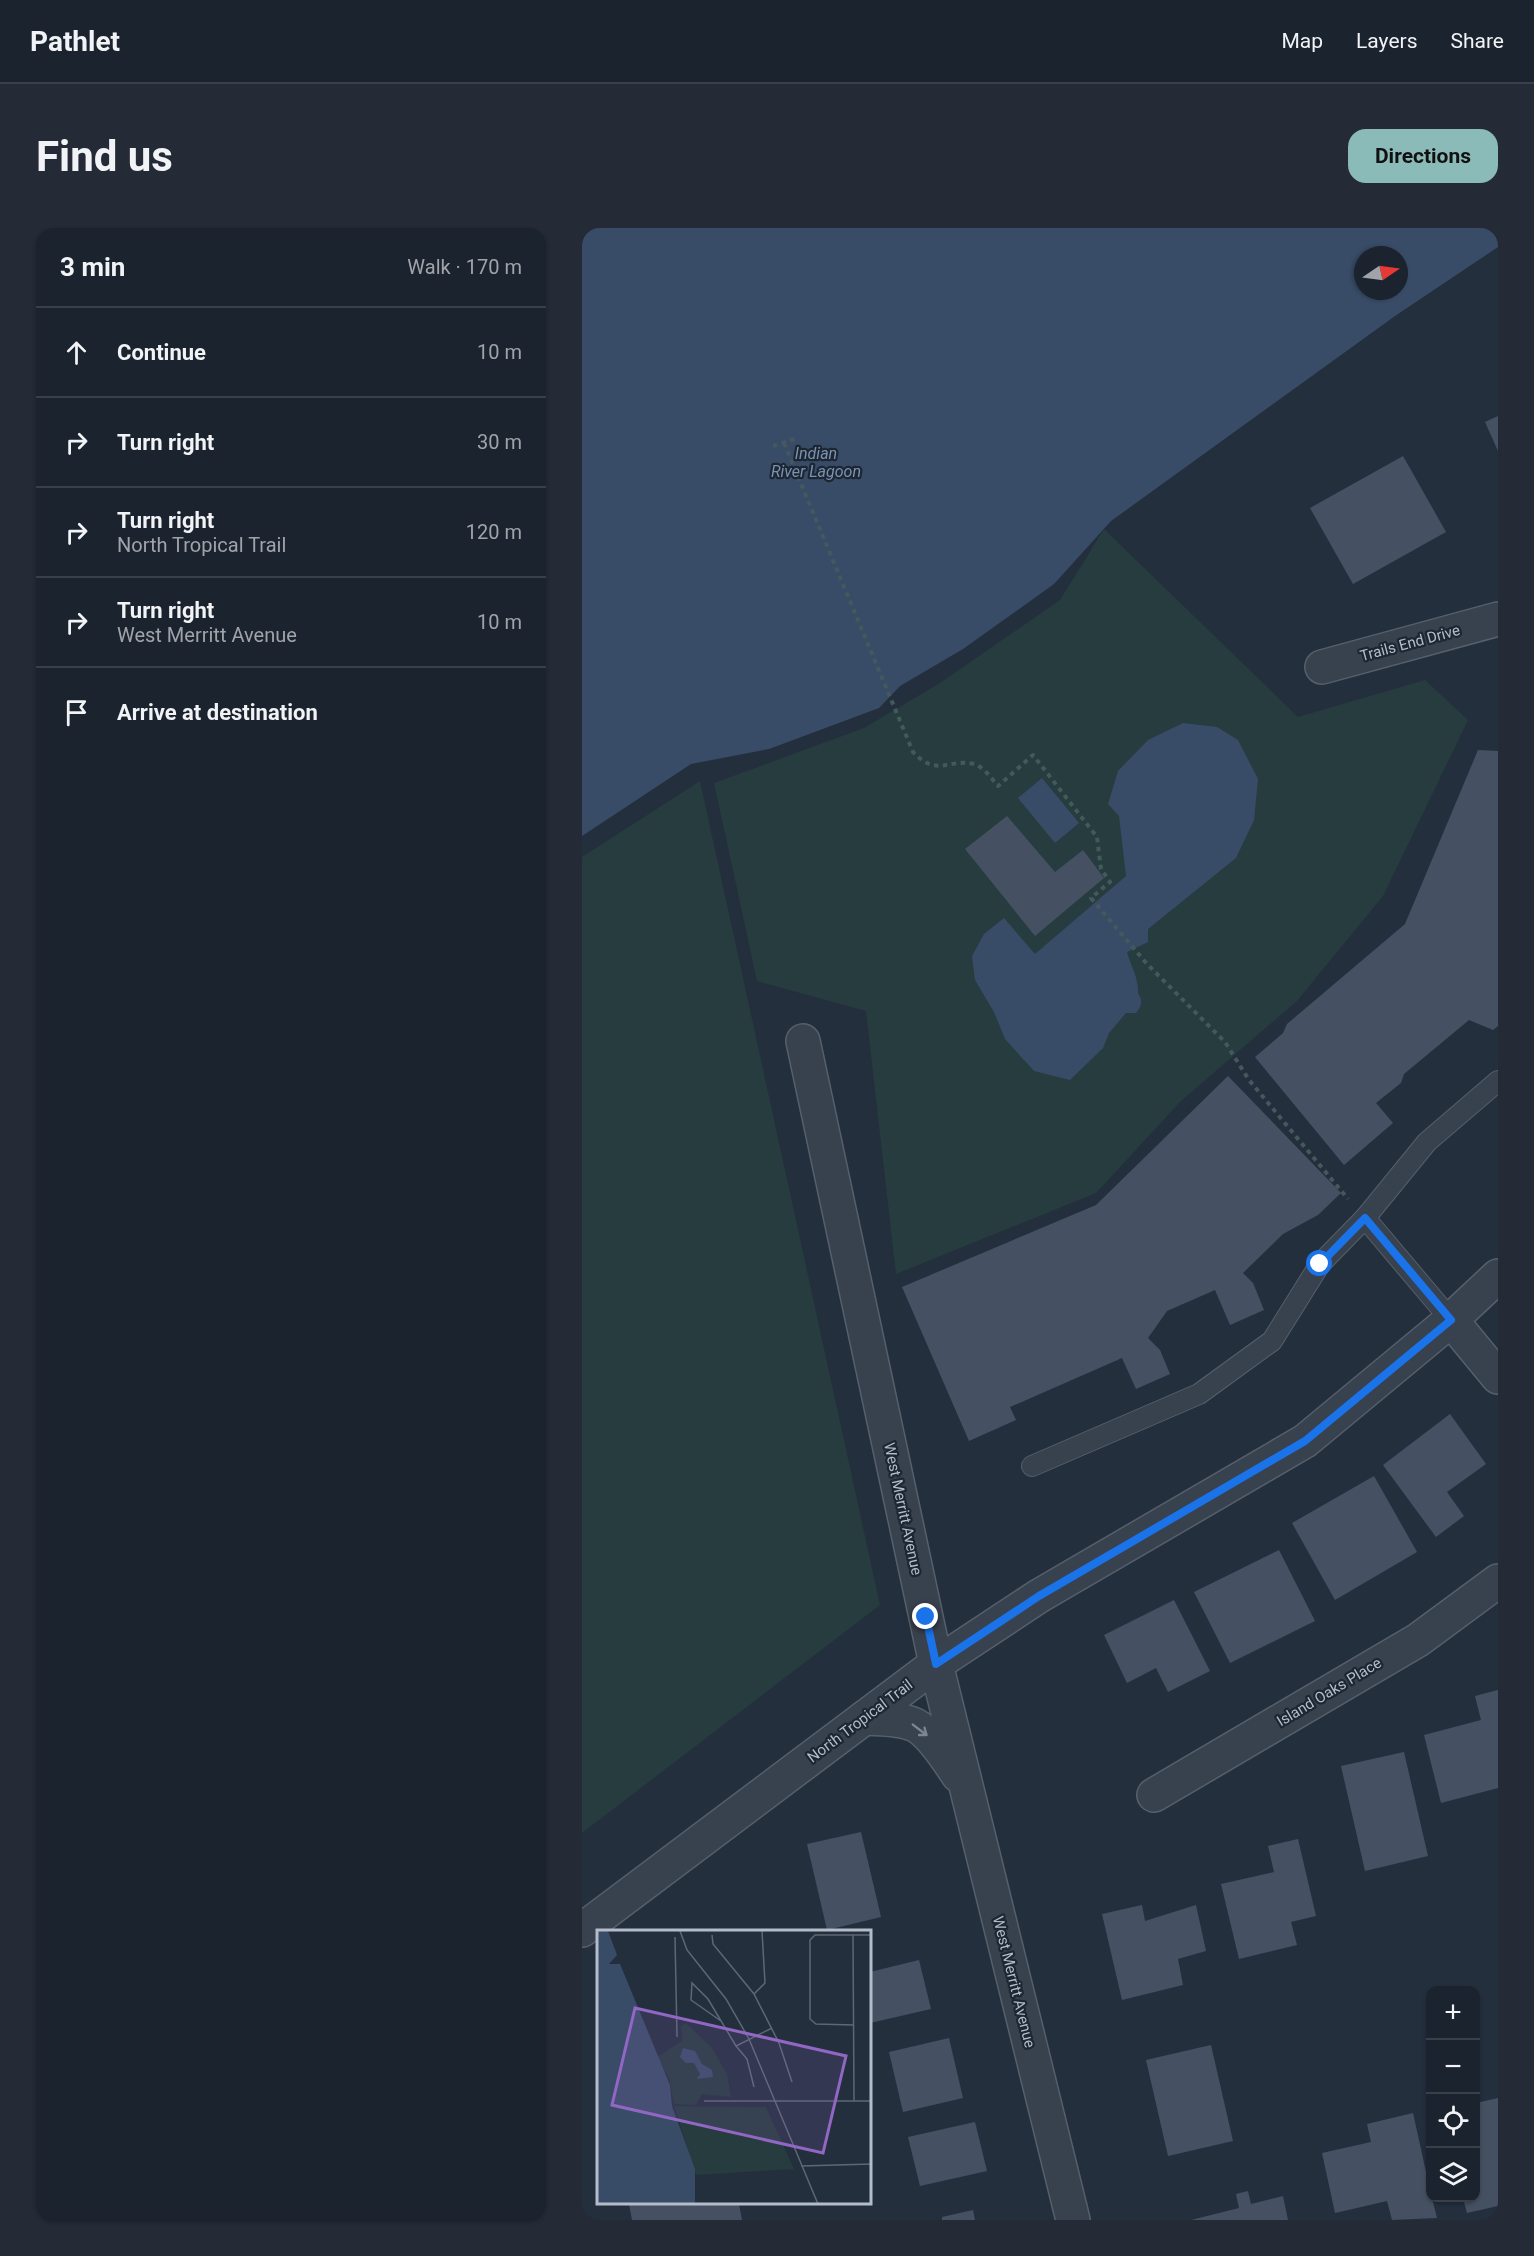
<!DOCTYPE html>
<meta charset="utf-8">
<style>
body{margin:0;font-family:Roboto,sans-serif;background:#242b36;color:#f1f3f6}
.controls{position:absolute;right:18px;bottom:18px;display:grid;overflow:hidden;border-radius:12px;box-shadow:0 2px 4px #0004}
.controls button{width:54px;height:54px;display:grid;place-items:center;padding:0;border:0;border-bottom:2px solid #39404a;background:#1b232e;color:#f1f3f6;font:30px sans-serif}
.compass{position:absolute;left:772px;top:18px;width:54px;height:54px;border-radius:50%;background:#1b232e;box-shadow:0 2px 4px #0004;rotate:77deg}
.stop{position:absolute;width:18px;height:18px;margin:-14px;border:4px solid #1a73e8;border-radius:50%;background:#fff}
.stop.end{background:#1a73e8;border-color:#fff;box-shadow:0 2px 6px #0008}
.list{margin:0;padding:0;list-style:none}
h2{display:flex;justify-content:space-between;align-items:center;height:78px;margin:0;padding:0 24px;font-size:26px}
h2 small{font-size:20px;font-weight:400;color:#a0a4aa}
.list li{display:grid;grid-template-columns:39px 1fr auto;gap:18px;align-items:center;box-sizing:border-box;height:90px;padding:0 24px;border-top:2px solid #39404a}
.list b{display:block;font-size:22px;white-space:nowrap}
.list p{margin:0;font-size:20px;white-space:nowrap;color:#a0a4aa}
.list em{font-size:20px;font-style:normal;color:#a0a4aa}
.icon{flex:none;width:33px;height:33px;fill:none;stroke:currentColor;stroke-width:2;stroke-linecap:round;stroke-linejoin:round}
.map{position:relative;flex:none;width:916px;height:1992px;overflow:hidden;border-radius:18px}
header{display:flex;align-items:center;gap:36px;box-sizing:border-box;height:84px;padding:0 30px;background:#1b232e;border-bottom:2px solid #39404a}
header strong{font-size:28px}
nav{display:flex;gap:33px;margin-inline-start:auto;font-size:21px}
.intro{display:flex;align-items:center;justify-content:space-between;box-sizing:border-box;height:144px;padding:0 36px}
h1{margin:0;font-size:42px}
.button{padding:15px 27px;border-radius:18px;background:#8bbbb9;color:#111;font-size:21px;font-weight:700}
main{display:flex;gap:36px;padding:0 36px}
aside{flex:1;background:#1b232e;border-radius:18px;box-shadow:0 2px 4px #0004}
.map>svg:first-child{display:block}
</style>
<header>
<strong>Pathlet</strong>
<nav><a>Map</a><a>Layers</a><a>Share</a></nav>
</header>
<div class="intro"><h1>Find us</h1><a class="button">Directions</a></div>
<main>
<aside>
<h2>3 min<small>Walk · 170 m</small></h2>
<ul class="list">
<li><svg class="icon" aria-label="ahead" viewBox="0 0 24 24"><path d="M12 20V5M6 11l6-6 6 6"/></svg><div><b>Continue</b></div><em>10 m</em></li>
<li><svg class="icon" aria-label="right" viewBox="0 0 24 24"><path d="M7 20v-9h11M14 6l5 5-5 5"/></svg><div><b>Turn right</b></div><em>30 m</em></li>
<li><svg class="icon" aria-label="right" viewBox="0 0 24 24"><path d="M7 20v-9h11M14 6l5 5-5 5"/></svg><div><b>Turn right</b><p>North Tropical Trail</p></div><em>120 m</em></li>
<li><svg class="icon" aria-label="right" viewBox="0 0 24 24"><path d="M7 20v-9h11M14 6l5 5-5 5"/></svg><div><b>Turn right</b><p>West Merritt Avenue</p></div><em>10 m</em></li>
<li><svg class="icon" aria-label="arrive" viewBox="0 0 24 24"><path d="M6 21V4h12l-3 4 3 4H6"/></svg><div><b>Arrive at destination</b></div></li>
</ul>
</aside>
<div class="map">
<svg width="916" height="1992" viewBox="0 0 916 1992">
<rect width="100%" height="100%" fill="#242f3e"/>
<g fill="#263c3f">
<polygon points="522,301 716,489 843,452 886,492 801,668 715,773 599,873 514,965 314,1046 284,783 175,753 132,555 282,500 358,455 478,372"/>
<polygon points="118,553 298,1377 0,1605 0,629"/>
</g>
<g fill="#394c67" fill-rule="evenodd">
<path d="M0,0H916V19L813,88L529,293L472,356L381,421L318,458L297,480L187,521L109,536L0,608ZM781,27H817V63H781Z"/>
<path d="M601,495L635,499L656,512L676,551L672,592L654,630L566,701V714L545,724C549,738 557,751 556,765C561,774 560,777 554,785H544L527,805L521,820L488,852L452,843L423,811L412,784L393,752L390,728L402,706L422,690L453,726L544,648L537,588L526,576L536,543L566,512Z"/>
<polygon points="460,550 497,595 473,615 436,570"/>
</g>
<g fill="#455162">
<polygon points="916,188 916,223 903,194"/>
<polygon points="821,228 864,304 771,356 728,280"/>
<polygon points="896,522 916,523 916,798 911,802 887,792 822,846 819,855 794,875 811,895 762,937 673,829 701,805 705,796 823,696"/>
<polygon points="425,588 473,644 501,622 522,650 453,708 383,621"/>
<polygon points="646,848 759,965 736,987 701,1006 661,1045 671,1055 682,1082 648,1097 633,1062 585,1083 566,1110 578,1122 588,1146 554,1161 540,1130 428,1179 434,1192 387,1213 320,1059 514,977"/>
<polygon points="868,1186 904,1236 865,1264 882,1288 854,1309 801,1237"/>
<polygon points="792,1248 835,1324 753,1372 710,1295"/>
<polygon points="697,1322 733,1393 648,1435 612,1364"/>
<polygon points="592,1372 628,1443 586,1464 574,1440 545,1455 522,1407"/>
<polygon points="916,1462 916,1560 859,1575 842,1507 899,1492 893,1468"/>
<polygon points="822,1524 846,1628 783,1643 759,1538"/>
<polygon points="279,1604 299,1689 245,1702 225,1616"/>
<polygon points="716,1611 734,1688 709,1694 715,1717 657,1731 639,1656 692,1644 686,1618"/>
<polygon points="560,1677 563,1693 614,1677 624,1723 596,1731 601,1757 540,1772 520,1686"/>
<polygon points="337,1732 349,1781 288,1795 288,1744"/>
<polygon points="367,1810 381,1870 321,1884 307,1824"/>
<polygon points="629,1817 651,1913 586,1928 564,1832"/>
<polygon points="916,1870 916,1978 885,1985 881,1970 894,1970 894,1875"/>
<polygon points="831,1885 848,1962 848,1970 850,1970 855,1990 810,1992 805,1973 753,1985 740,1925 789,1914 785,1896"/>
<polygon points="393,1894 405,1943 338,1958 326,1909"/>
<polygon points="666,1963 669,1976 701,1968 706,1992 609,1992 657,1980 654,1966"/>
<polygon points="47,1976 157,1976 160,1992 50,1992"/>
<polygon points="391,1982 393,1992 360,1992 360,1989"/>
</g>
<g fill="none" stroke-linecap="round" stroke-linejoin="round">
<g stroke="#565f6c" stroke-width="22">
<g id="service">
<polyline points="783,990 845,914 916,853"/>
<polyline points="450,1238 617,1166 690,1113 738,1036 783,990 869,1092"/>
</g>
</g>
<g stroke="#565f6c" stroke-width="36">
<g id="minor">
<polyline points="740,439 916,391"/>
<polyline points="221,813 354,1436"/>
<polyline points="869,1092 916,1149"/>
<polyline points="572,1567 836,1412 916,1353"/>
</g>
</g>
<g stroke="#565f6c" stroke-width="36">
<g id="tertiary">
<polyline points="354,1436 491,1992"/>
<path d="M282,1490C299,1491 318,1490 333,1497C349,1505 366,1532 376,1547"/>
<polyline points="0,1702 354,1436 457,1368 723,1213 869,1092 916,1048"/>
</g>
</g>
<g stroke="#44595c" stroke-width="4" stroke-dasharray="4.5 4.5" stroke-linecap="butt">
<path d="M202,215L331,524C356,550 366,530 392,536C402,539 409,550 416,558L451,527L515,609L519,641L528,654L509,670L565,736L643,814L667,852L766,971"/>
<polyline points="191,218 216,210"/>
</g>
<use href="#service" stroke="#38414e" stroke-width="20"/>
<use href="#minor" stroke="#38414e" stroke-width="33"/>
<use href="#tertiary" stroke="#38414e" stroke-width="33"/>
</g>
<defs><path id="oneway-shaft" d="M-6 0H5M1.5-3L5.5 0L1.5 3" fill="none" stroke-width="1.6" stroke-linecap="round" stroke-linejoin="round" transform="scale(1.5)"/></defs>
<use stroke="#7c8592" href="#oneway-shaft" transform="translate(338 1502) rotate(37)"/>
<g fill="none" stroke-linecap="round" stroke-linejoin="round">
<polyline stroke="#1a73e8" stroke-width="8" points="344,1389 354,1436 457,1368 723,1213 869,1092 783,990 738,1036"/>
</g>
<g text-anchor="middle" stroke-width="4.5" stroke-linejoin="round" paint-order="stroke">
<g font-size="15" fill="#b4bcc9" stroke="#1d2633">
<text transform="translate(828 415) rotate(-15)" y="5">Trails End Drive</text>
<text transform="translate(321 1281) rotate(78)" y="5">West Merritt Avenue</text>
<text transform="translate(747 1464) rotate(-31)" y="5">Island Oaks Place</text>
<text transform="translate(278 1493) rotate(-37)" y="5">North Tropical Trail</text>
<text transform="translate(432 1754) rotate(76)" y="5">West Merritt Avenue</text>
</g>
<g font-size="16" font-style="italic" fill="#7c92b1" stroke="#1d2633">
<text x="234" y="231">Indian<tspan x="234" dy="18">River Lagoon</tspan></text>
</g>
</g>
<g transform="translate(15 1702)">
<rect width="274" height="274" fill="#242f3e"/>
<path d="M89,93L115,118L130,144L134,167L105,164L99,175L77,174L72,148L60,127L85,111L84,96ZM77,176L169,177L197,239L99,245Z" fill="#263c3f"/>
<path d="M0,1H11L20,25L12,34H23L73,155L75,176L98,239V274H0ZM86,118L98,121L105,134L115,140L116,147L100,149L103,144L97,133H89L83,127Z" fill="#394c67"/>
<path fill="none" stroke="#5e6776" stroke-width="1.5" d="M83,1L90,20L129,69L152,109L221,274M115,5L116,14L157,64L182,113L195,152M256,5L257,171M78,7L80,107M157,64L168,53L165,1M124,91L94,70L95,53L111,69L139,116M257,95L219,94L213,89V10L218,5H275M157,157L150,129L139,116L175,98M107,171H275M204,236L275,234"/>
<path fill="#9266c3" fill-opacity="0.15" stroke="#9266c3" stroke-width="3" d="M38,78L249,126L226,223L15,175Z"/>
<rect width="274" height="274" fill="none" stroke="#b4bcc9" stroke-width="3"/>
</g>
</svg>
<div class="controls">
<button>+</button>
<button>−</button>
<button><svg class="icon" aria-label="locate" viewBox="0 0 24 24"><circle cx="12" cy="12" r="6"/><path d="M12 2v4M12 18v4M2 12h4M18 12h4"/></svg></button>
<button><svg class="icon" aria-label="layers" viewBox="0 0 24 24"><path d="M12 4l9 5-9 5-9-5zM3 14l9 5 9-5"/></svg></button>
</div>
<svg class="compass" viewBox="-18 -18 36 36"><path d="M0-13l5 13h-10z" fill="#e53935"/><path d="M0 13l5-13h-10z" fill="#a0a4aa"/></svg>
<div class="stop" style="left:738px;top:1036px"></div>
<div class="stop end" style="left:344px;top:1389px"></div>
</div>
</main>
